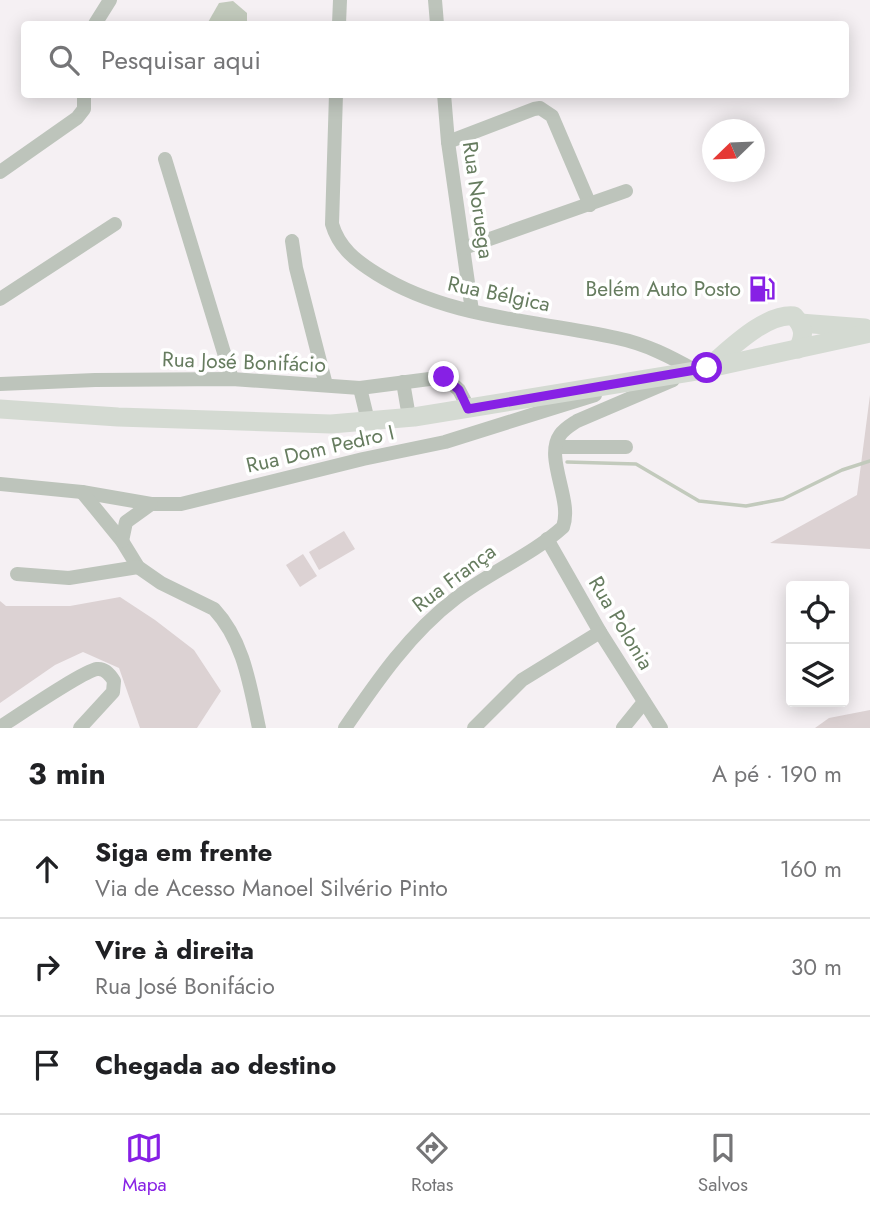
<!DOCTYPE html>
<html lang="pt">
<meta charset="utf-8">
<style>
body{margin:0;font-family:Jost,sans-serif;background:#f2f2f2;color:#202124}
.controls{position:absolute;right:21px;bottom:21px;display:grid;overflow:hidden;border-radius:7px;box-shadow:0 4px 18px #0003}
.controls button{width:63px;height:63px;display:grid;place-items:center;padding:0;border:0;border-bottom:2px solid #e0e0e0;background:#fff;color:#202124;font:35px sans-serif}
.compass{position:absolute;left:702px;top:119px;width:63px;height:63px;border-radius:50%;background:#fff;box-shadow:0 4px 18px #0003;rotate:247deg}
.stop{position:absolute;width:21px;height:21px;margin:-16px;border:5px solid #8720e5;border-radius:50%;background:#fff}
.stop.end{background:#8720e5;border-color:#fff;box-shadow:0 2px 7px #0008}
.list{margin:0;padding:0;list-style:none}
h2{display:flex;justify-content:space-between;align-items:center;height:91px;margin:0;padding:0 28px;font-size:30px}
h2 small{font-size:23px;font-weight:400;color:#757577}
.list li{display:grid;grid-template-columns:46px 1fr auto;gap:21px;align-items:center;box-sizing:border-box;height:98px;padding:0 28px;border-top:2px solid #e0e0e0}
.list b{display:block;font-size:26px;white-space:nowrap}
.list p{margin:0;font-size:23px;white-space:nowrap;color:#757577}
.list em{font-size:23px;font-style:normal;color:#757577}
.icon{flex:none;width:38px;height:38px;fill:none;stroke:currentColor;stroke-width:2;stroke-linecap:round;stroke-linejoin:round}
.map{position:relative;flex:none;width:870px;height:728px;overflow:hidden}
.search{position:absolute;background:#fff;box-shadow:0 4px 18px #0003;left:21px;right:21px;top:21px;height:77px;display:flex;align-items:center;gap:18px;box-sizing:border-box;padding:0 24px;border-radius:7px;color:#757577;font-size:26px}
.sheet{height:385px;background:#fff}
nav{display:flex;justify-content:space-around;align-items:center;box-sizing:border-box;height:98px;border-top:2px solid #e0e0e0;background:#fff;font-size:19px;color:#757577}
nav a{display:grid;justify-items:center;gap:4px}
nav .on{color:#8720e5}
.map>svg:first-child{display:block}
</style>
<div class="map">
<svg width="870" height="728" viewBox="0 0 870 728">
<rect width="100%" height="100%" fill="#f5f0f3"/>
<g fill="#dcd2d3">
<polygon points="870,395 870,549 770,543 857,495"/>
<polygon points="344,531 355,549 319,570 309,552"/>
<polygon points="303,554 317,576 300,587 286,565"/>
<polygon points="120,597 155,620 194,650 221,691 197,728 140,728 119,668 83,652 55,665 0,703 0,601 6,606 70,606"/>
<polygon points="870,710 870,728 815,728 829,718"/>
</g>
<polygon fill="#c2cabc" points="233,1 247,13 247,24 207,24 219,3"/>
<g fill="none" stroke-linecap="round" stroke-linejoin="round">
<polyline stroke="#c2cabc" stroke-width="3.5" points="567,462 636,464 699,501 746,506 783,499 842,470 870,461"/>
<g stroke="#bdc4bb" stroke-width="14">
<polyline points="435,0 437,24"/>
<polyline points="95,24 110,0"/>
<polyline points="339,24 340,0"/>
<path d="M336,94L332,224C339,248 356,261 377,274C449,319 536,320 617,338C646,344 671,357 696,371"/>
<polyline points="444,94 448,142 472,311"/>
<polyline points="448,142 534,109 540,108 552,116 590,205"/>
<polyline points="165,159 232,379"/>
<polyline points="0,172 77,118 84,109 84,94"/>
<polyline points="292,241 296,268 326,385"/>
<polyline points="464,248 626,191"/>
<polyline points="0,299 115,224"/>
<polyline points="403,382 409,417"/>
<polyline points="0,384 95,380 232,379 360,388 445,377 459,390 469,409"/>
<polyline points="360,388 368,421"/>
<polyline points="556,447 626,447"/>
<polyline points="0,484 82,492 151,504 181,504 363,459 445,442 595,395"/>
<path d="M82,492L122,541L138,567L161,583L214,609C244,641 250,686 259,728"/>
<polyline points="547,539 600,632 661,728"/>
<polyline points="122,541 126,522 151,504"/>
<polyline points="17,574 69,578 138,567"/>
<path d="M0,727C16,717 83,671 97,669C105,668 111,676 114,681L113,692L80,728"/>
<path d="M345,728C377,681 410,633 456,598C490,572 532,555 563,527C573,500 544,458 560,435C564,429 571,425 577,421L673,380"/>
<polyline points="474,728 522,680 600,632"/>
<polyline points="623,728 644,702"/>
</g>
<g stroke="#d4dad2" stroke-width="19">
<polyline points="800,323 865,328"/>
<path d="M711,365C731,348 766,313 794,316C804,327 805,335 798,349"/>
<polyline points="0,409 118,417 331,424 414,417 696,371 870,333"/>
</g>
</g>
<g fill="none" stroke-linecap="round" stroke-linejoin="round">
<polyline stroke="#8720e5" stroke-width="9" points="444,377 459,390 468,409 707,368"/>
</g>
<defs>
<g id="fuel-bare" transform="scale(2.1)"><path d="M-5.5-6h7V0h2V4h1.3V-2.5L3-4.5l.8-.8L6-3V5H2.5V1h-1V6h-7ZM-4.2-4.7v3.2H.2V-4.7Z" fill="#8720e5" stroke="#fff" stroke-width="2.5" paint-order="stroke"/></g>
</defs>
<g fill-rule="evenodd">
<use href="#fuel-bare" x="762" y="289"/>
</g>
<g text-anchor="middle" stroke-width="7" stroke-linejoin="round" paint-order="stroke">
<g font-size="21" fill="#667c5f" stroke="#fff">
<text transform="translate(478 200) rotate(82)" y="7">Rua Noruega</text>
<text transform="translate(499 294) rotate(12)" y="7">Rua Bélgica</text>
<text transform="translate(244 362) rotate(2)" y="7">Rua José Bonifácio</text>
<text transform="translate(320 449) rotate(-13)" y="7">Rua Dom Pedro I</text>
<text transform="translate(454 578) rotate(-37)" y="7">Rua França</text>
<text transform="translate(621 623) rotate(59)" y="7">Rua Polonia</text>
</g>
<g font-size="21" fill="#667c5f" stroke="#fff" text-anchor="end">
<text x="741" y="296">Belém Auto Posto</text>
</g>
</g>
</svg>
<div class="controls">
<button><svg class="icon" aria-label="locate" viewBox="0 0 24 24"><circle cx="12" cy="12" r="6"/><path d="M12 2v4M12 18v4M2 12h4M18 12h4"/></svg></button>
<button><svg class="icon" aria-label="layers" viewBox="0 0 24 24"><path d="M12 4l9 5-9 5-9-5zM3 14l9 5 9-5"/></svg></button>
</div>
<svg class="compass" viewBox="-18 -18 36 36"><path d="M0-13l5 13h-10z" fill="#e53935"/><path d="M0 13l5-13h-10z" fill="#757577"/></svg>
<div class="stop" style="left:707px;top:368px"></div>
<div class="stop end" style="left:444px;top:377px"></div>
<div class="search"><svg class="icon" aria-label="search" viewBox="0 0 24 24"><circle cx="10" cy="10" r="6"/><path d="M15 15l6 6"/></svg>Pesquisar aqui</div>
</div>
<section class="sheet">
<h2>3 min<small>A pé · 190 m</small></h2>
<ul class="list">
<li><svg class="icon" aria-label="ahead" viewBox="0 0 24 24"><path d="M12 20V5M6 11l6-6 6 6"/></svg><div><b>Siga em frente</b><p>Via de Acesso Manoel Silvério Pinto</p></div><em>160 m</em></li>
<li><svg class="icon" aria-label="right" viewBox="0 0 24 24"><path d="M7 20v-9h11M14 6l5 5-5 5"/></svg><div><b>Vire à direita</b><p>Rua José Bonifácio</p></div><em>30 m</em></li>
<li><svg class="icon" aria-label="arrive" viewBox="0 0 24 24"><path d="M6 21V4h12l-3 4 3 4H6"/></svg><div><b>Chegada ao destino</b></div></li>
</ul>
</section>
<nav>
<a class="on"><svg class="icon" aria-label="map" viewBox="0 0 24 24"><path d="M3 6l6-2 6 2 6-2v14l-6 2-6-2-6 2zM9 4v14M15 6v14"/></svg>Mapa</a>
<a><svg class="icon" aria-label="directions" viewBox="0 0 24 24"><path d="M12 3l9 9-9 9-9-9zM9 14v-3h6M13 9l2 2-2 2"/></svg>Rotas</a>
<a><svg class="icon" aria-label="saved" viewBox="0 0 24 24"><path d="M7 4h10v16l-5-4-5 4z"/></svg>Salvos</a>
</nav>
